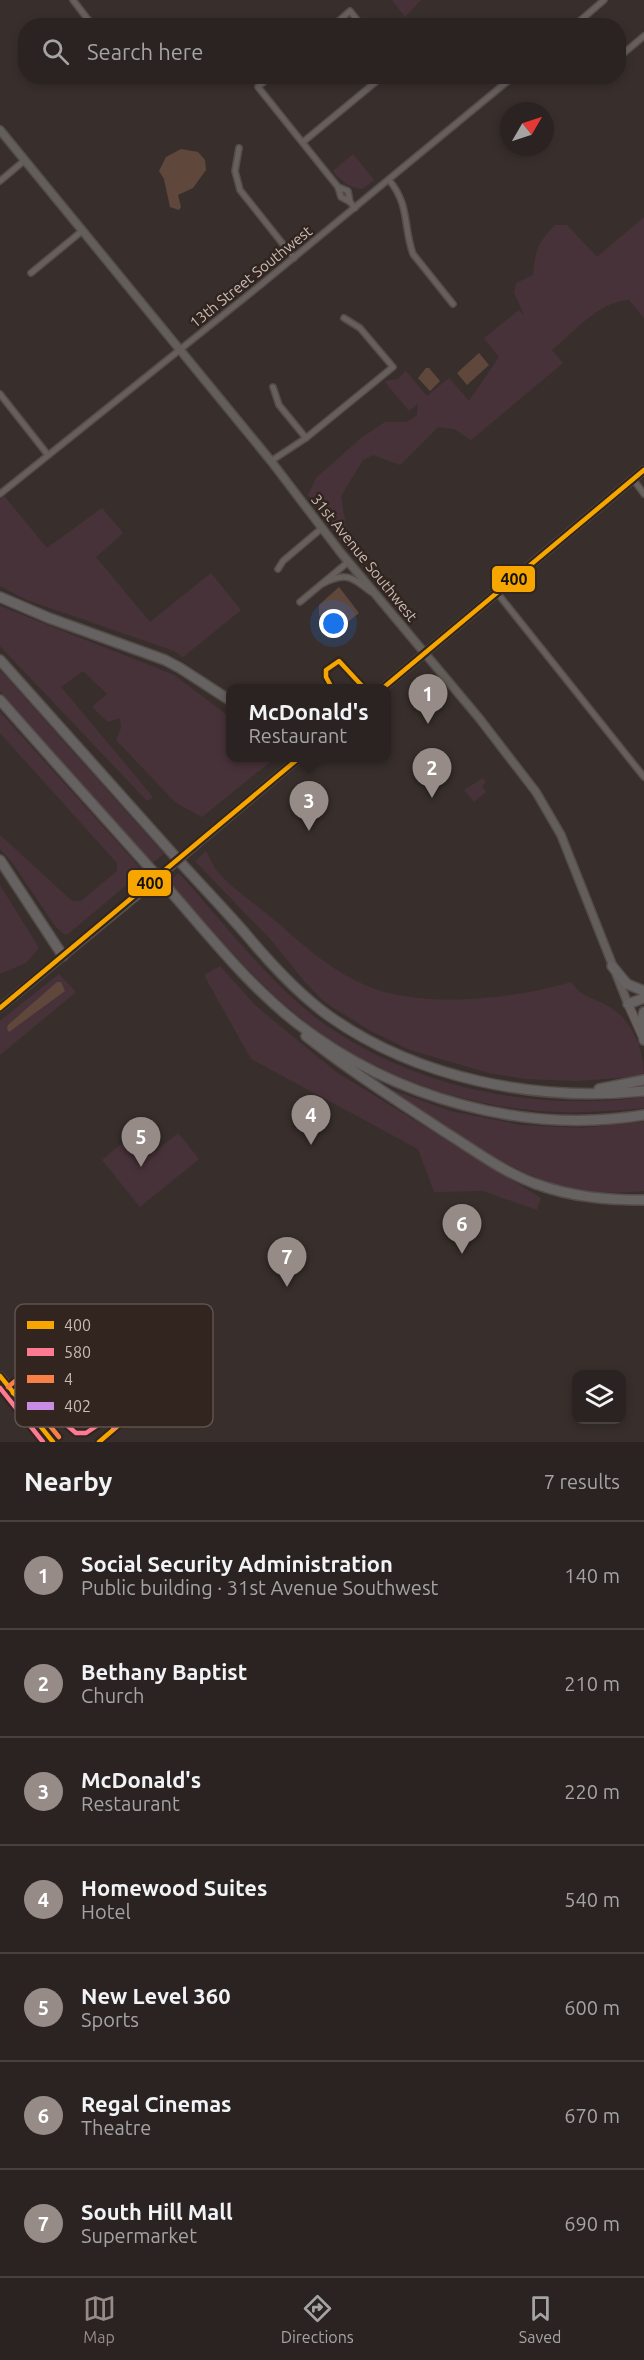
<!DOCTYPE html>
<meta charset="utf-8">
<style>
body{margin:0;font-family:Ubuntu,sans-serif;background:#362f2e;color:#f1f3f6}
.controls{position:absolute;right:18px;bottom:18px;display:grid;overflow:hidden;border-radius:12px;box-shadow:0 3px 9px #0003}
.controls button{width:54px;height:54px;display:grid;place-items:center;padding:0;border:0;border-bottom:2px solid #46403f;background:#2a2321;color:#f1f3f6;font:30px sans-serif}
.compass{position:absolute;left:500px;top:102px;width:54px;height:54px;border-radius:50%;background:#2a2321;box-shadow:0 3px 9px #0003;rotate:51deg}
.you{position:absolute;left:334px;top:624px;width:21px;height:21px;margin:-15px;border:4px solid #fff;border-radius:50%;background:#1a73e8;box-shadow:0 0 0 9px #1a73e833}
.badge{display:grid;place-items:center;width:39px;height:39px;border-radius:50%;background:#968b86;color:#fff;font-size:20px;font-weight:700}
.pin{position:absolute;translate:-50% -50px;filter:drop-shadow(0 2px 3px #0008)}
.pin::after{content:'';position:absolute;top:32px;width:21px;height:18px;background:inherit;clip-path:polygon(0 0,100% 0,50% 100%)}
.popup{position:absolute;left:226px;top:684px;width:165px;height:78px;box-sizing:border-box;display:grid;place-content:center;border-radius:12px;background:#2a2321;filter:drop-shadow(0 2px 4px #0005);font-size:20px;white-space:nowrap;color:#a5a4a5}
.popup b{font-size:22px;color:#f1f3f6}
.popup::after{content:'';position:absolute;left:50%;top:100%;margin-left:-12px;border:12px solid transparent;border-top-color:#2a2321}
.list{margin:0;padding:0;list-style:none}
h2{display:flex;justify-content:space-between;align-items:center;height:78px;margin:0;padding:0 24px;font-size:26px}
h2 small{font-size:20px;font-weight:400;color:#a5a4a5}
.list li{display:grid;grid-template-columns:39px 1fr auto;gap:18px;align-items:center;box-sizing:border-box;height:108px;padding:0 24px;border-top:2px solid #46403f}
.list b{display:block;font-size:22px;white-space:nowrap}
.list p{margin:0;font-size:20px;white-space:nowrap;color:#a5a4a5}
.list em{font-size:20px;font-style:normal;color:#a5a4a5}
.icon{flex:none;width:33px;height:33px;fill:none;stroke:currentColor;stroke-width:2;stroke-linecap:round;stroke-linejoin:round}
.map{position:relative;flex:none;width:644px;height:1442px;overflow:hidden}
.search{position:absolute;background:#2a2321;box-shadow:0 3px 9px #0003;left:18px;right:18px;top:18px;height:66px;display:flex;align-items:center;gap:15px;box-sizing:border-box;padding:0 21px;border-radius:24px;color:#a5a4a5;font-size:22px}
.sheet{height:834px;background:#2a2321}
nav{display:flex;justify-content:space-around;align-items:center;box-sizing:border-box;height:84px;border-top:2px solid #46403f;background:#2a2321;font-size:16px;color:#a5a4a5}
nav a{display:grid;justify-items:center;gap:3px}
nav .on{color:#968b86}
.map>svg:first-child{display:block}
</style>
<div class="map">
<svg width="644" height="1442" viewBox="0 0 644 1442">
<rect width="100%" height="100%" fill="#382f2c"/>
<g fill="#48323a">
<polygon points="392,0 421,0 405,17"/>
<path d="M353,154L374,180L362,189C350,188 341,181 333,171Z"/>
<path d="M644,217V318L629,300C599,301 574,332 552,350L563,363L471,440L454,429L438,427L400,465L373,455L363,460L341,496L347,533L341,538L308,495L316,478L361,438L385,422H407L417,415L418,404L409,411L384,381L398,379L406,371L427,396L449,378L469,401L499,357L484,338L519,310L524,315L514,292L516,283L533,275C535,251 538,242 555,225H567L597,257Z"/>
<polygon points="4,496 47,548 102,508 123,533 96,557 150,622 211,573 241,610 183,657 174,651 27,600 0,586 0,500"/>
<polygon points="0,606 174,675 231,718 231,758 275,758 202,817 175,802 116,740 121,728 120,718 108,722 92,707 107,694 83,671 61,687 153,797 147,801 0,646"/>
<polygon points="0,670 164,854 152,863 0,691"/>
<polygon points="0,712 143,871 68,934 65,935 56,927 11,861 0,849 0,835 72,901 81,901 117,871 117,863 0,733"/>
<polygon points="483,778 486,782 482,786 486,792 474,802 464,790"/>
<path d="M206,851C210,858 213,866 217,871C230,887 257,905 273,919C301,943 330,970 365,985C420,1010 516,999 571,982C583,998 590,996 606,1005C632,1018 644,1049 644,1076L578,1081L525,1079L489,1073L410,1050L369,1030L326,1003L304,981L272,941L195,861Z"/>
<path d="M179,873C222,921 269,983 320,1021C413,1088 532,1112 644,1097V1108C617,1110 589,1113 562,1112C463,1110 358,1070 284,1004C242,967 206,922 169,881Z"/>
<polygon points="0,885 39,948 26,963 0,974"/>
<polygon points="220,966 256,1006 336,1072 541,1198 537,1210 483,1191 434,1192 418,1149 251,1059 204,975"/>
<polygon points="59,974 76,992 0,1055 0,1021"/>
<path d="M390,1089L450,1111L521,1125L581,1128L644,1122V1191C613,1194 578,1193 548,1182C493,1162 440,1121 390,1089Z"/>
<polygon points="137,1131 155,1152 178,1133 199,1159 140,1207 102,1160"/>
</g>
<g fill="#60473c">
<polygon points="181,149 198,152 205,160 206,170 193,188 178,195 181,207 179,210 170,207 164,179 159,171 166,157"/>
<polygon points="479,353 489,365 467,385 457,373"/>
<polygon points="426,368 429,368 440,381 430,391 418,378"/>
<polygon points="339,587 359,613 334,633 319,615 319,605"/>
<polygon points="57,982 61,982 65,991 9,1032 7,1029 8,1025"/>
</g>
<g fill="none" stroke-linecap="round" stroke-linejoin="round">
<g stroke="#534c4a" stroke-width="8">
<g id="street">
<polyline points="73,0 93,26"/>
<polyline points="333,26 350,11 362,26"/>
<polyline points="574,26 604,0"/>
<polyline points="618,58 644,36"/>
<polyline points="270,76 258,87 338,187 341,197 350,202 355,208"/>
<polyline points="603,78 603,76"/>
<polyline points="303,142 383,76"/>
<polyline points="239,148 235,171 240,190 294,258"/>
<path d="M389,180C410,205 403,226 413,254L453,304"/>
<polyline points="0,181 25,160"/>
<polyline points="338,187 348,191 350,202"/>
<polyline points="31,273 82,231"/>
<polyline points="273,387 279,405 306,438"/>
<polyline points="0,394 48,455"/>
<polyline points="271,461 306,438 393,367 360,328 344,318"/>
<polyline points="633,479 644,494"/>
<polyline points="0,494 263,283 514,76"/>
<polyline points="278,569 283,561 322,528"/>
<path d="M322,584C345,571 353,577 371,592"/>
<polyline points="498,594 644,777"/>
<polyline points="300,602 348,562"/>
</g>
</g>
<g stroke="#534c4a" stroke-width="10">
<g id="secondary">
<polyline points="0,130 271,461 341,553 479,718 536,792 561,835 628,1004"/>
<polyline points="383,688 644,470"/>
<polyline points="198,843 299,758"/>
<polyline points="0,1008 134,898"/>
<polyline points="0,1376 53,1442"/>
</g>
</g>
<g stroke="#554c4a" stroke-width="10">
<polyline id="primary" points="628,1004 642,1035"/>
</g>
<g stroke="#534c49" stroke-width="12">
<g id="highway">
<polyline points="0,597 49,618 165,660 180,668 231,701"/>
<path d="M0,660C60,728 121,795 181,863C202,886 224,909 245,933C270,963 297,993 329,1016C418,1079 537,1102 644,1091"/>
<path d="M0,700C52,759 105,818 157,876C202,926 245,983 298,1024C394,1098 524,1135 644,1115"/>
<polyline points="0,860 63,956"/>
<polyline points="612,966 627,984 644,991"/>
<polyline points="628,1004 644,998"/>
<polyline points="644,1012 642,1020 644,1040"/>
<path d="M306,1036C350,1071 398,1101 445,1132C474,1150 503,1172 536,1184C572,1197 607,1200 644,1200"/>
<polyline points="599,1089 644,1080"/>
</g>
</g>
<use href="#street" stroke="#665f5c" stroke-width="5"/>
<use href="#secondary" stroke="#645e5a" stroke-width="7"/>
<use href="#primary" stroke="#68615e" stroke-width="8"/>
<use href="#highway" stroke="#666261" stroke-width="9"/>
<g stroke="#534c4a" stroke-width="10" stroke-linecap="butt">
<polyline id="secondary-bridge" points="134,898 198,843"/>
</g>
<use href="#secondary-bridge" stroke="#645e5a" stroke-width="7"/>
<g stroke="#322520" stroke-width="9">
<g id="bus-1">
<polyline points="332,688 326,677 326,670 339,661 364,688"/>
<polyline points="383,688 644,470"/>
<polyline points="0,1008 299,758"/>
<polyline points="0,1376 53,1442"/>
<polyline points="13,1393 59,1354 65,1353 71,1356 120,1424 99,1442"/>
</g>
</g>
<g stroke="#322520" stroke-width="9">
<g id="bus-2">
<polyline points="22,1387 76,1433 86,1433 113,1415"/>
<polyline points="0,1388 43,1442"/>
<polyline points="18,1399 64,1362 114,1428"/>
</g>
</g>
<g stroke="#322520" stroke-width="9">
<g id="bus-3">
<polyline points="8,1387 55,1348 70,1347 126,1420"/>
<polyline points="19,1388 59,1437"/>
</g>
</g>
<use href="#bus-1" stroke="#f7a600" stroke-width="4.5"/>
<use href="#bus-2" stroke="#fe7a93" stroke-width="4.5"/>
<use href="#bus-3" stroke="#f78048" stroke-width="4.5"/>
</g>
<g text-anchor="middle" stroke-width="5" stroke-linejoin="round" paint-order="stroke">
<g font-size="15" fill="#c8bcb7" stroke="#322520">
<text transform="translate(251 277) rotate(-39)" y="5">13th Street Southwest</text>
<text transform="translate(364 558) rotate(51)" y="5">31st Avenue Southwest</text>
</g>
</g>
<rect x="15" y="1304" width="198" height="123" rx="9" fill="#322520" stroke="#5f524d" stroke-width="1.5"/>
<rect x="27" y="1321" width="27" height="8" fill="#f7a600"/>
<rect x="27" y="1348" width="27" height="8" fill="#fe7a93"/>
<rect x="27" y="1375" width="27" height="8" fill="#f78048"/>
<rect x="27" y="1402" width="27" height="8" fill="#ca8be6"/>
<g font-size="16" fill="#c8bcb7">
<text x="64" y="1331">400</text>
<text x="64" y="1358">580</text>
<text x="64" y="1385">4</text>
<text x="64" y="1412">402</text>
</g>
<g stroke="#322520" stroke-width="2">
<rect x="491" y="565" width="45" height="28" rx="6" fill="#f7a600"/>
<rect x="127" y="869" width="45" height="28" rx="6" fill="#f7a600"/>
</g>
<g font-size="16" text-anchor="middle" font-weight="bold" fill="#111">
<text x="514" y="585">400</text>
<text x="150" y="889">400</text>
</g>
</svg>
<div class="controls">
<button><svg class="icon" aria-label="layers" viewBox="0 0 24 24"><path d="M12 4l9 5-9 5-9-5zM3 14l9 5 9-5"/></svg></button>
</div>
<svg class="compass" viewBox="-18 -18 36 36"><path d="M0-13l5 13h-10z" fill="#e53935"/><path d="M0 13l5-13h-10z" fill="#a5a4a5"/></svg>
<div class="you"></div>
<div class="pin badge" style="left:428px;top:724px">1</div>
<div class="pin badge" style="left:432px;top:798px">2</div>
<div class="pin badge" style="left:309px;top:831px">3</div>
<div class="popup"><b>McDonald's</b>Restaurant</div>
<div class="pin badge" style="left:311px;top:1145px">4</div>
<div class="pin badge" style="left:141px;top:1167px">5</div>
<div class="pin badge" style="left:462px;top:1254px">6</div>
<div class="pin badge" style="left:287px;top:1287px">7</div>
<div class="search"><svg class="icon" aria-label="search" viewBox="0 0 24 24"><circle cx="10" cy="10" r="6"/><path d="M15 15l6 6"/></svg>Search here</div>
</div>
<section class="sheet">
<h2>Nearby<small>7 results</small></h2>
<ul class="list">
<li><span class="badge">1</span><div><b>Social Security Administration</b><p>Public building · 31st Avenue Southwest</p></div><em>140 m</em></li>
<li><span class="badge">2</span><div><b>Bethany Baptist</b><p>Church</p></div><em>210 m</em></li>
<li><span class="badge">3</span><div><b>McDonald's</b><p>Restaurant</p></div><em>220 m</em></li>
<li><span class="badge">4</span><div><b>Homewood Suites</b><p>Hotel</p></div><em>540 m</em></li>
<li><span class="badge">5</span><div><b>New Level 360</b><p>Sports</p></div><em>600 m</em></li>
<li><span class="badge">6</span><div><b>Regal Cinemas</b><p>Theatre</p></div><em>670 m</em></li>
<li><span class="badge">7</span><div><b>South Hill Mall</b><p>Supermarket</p></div><em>690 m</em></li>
</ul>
</section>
<nav>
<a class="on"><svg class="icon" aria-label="map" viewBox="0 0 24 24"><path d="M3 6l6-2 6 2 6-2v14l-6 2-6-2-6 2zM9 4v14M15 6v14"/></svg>Map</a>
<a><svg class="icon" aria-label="directions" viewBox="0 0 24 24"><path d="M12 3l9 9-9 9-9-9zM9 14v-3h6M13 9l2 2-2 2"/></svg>Directions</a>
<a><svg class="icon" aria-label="saved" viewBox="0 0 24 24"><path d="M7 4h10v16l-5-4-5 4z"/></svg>Saved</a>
</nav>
